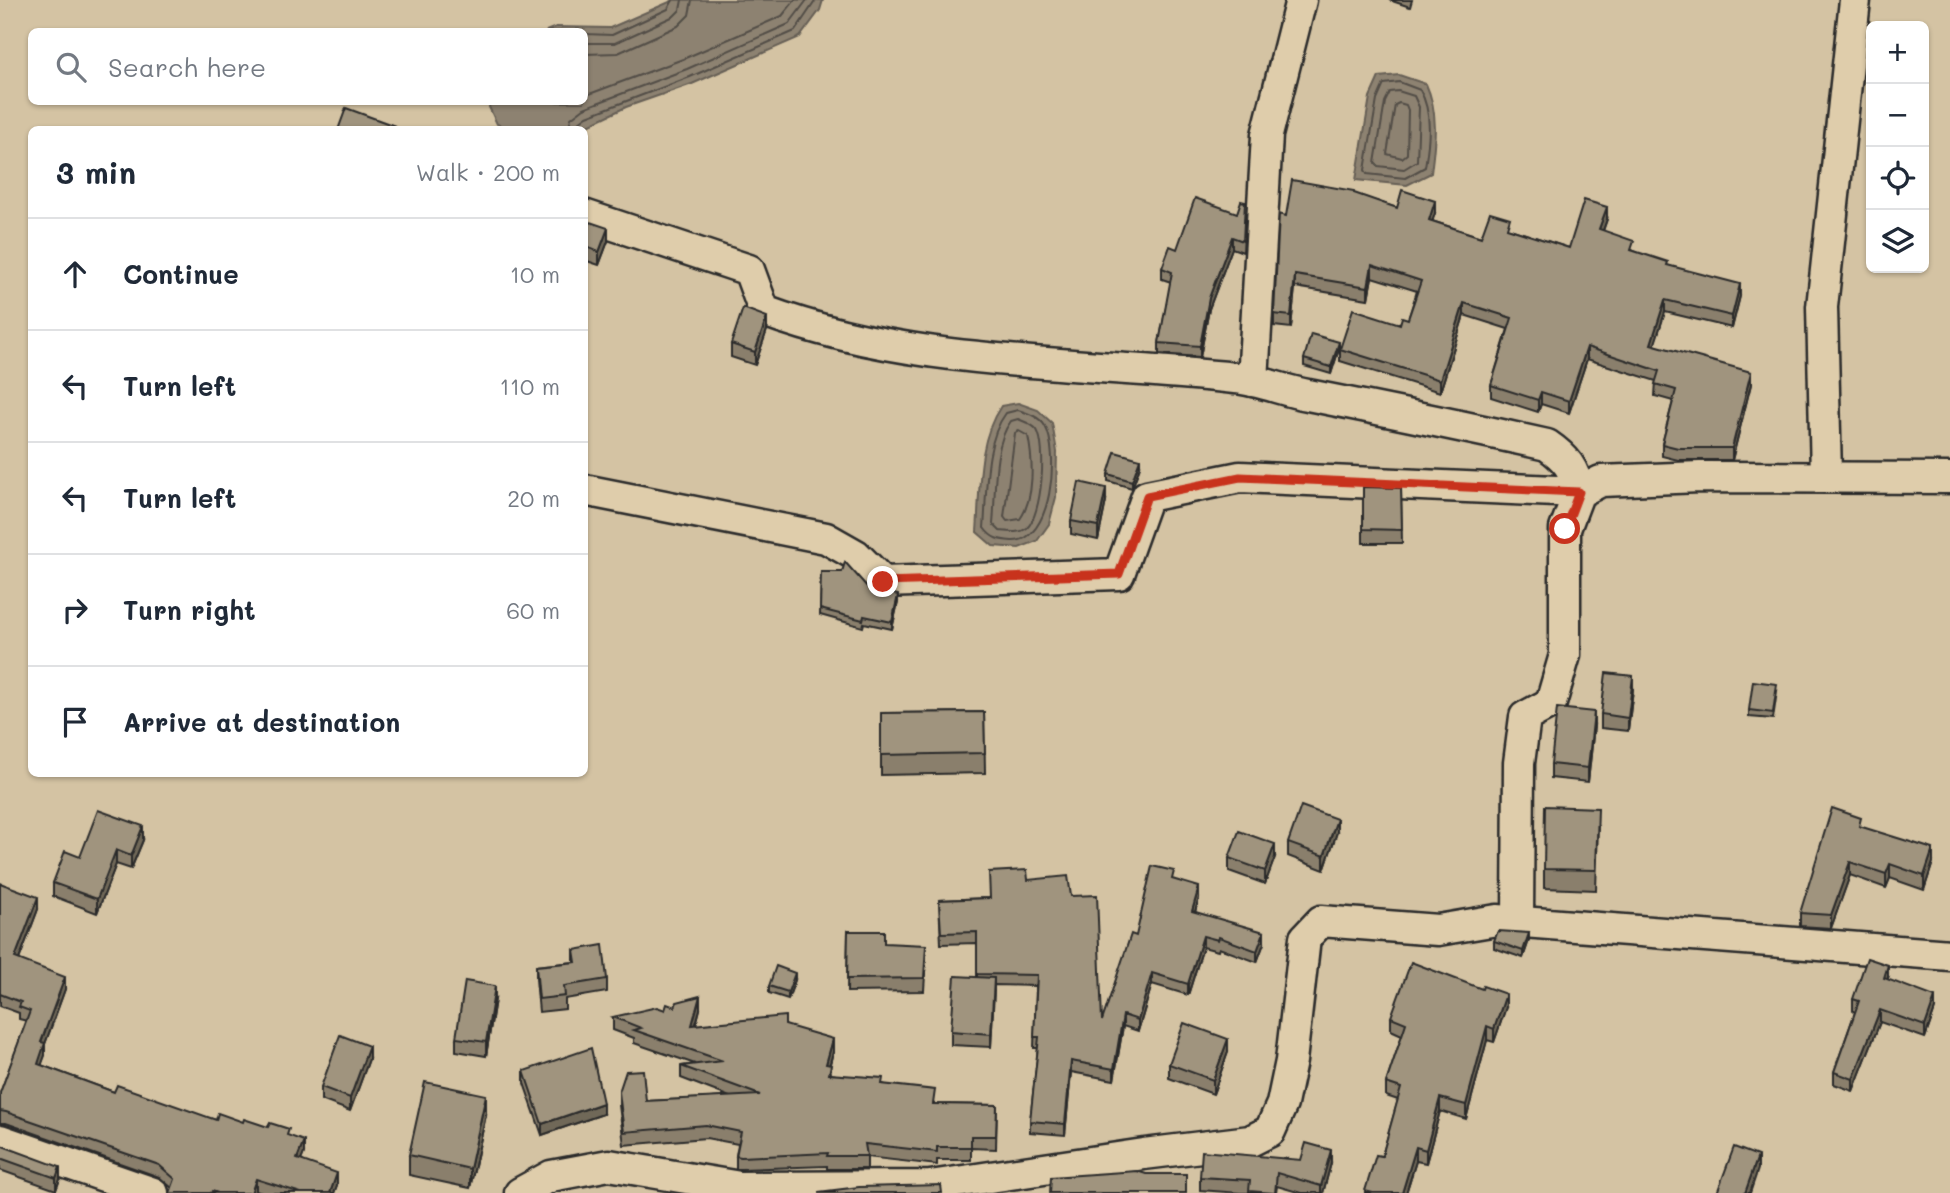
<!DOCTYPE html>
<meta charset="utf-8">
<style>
body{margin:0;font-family:Mali,sans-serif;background:#f2f2f3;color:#1f2937}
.controls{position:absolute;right:21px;top:21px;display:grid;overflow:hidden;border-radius:10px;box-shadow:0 2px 5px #0004}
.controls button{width:63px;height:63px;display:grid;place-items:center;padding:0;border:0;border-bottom:2px solid #e0e1e3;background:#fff;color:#1f2937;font:35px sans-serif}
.stop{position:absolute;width:21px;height:21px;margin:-16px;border:5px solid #c8321e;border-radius:50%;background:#fff}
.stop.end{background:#c8321e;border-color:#fff;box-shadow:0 2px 7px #0008}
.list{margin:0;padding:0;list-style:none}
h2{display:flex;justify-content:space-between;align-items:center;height:91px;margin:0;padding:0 28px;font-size:30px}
h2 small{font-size:23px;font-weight:400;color:#747a83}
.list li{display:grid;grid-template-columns:46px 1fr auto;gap:21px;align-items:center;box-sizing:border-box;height:112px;padding:0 28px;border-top:2px solid #e0e1e3}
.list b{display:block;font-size:26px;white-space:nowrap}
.list em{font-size:23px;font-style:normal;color:#747a83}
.icon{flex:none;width:38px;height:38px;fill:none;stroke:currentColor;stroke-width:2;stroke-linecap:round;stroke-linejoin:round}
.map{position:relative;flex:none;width:1950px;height:1193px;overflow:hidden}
.search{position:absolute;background:#fff;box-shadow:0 2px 5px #0004;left:28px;top:28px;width:560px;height:77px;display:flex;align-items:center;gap:18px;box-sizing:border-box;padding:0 24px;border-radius:10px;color:#747a83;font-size:26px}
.panel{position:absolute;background:#fff;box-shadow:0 2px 5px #0004;left:28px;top:126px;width:560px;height:651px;border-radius:10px}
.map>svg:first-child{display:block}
</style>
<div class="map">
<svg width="1950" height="1193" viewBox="0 0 1950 1193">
<rect width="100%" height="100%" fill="#d4c3a3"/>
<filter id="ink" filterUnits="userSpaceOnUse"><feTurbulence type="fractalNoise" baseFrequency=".0143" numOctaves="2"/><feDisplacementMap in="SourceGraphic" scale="14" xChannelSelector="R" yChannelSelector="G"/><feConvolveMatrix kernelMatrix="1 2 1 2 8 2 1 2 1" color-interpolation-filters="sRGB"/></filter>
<g filter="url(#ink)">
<g fill="#8d8271" stroke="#665f55" stroke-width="2">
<polygon points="674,0 823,0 820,10 800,37 692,84 626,107 580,129 509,129 497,124 489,107 490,102 584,102 584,32 546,31 556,27 610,28"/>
<path d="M1399,75L1426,84C1439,113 1435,142 1431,173L1407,185L1356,180L1370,97L1379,77Z"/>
<path d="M1018,403L1038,410L1052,423L1057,452L1056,497L1049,524L1037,541L1019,548L993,546L977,532C980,491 977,441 1001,406Z"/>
</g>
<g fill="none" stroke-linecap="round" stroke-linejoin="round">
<g stroke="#524e47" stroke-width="2">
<polyline points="584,34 612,35 668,9 673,0"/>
<polyline points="584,43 615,43 674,16 680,10 682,0"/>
<polyline points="584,54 618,53 678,26 689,15 692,0"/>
<path d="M1399,82L1420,90C1433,113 1429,142 1425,167L1405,178L1367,174L1365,170L1377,100L1384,84Z"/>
<polygon points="1398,91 1414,96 1419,107 1417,161 1404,169 1378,166 1375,163 1385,102 1390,92"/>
<polyline points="584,96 683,59 782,16 795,0"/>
<polygon points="1399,103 1406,105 1408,110 1407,154 1402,158 1387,154 1395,105"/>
<polyline points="568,130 571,118 584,108 687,69 789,24 807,0"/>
<polyline points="577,130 579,122 587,116 690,77 795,31 816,0"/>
<path d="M1018,410C1028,413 1040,417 1045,426C1060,452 1052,543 1012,541C999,540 992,539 984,528C987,493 984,442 1006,413Z"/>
<path d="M1018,419C1025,422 1033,424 1037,430C1047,447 1042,515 1027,528C1019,534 1009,532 1000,531L993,524C996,494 992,446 1011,421Z"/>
<path d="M1019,431L1028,436C1033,460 1035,498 1020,519L1007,521L1004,517L1015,433Z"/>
</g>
<g stroke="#2b2b2b" stroke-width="35">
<g id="minor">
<path d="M584,215L749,270L764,311C914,367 1079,361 1235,378C1260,380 1284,391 1308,395C1388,411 1467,427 1547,445C1566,458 1574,468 1579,492L1240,477L1147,496L1119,574L883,582L856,555L826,538L584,490"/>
<polyline points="1253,381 1267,135 1301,0"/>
<polyline points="1826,476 1822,307 1855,0"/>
<polyline points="1518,921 1519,763 1525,717 1551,703 1565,655 1565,529 1579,492 1601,481 1700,477 1950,478"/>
<polyline points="0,1140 153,1193"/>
<polyline points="520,1193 551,1176 609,1165 740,1187 930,1186 1144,1154 1250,1141 1270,1131 1282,1104 1291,1061 1305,938 1321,921 1438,930 1497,920 1950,955"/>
</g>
</g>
<use href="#minor" stroke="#dfcdab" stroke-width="30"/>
</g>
<g fill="#8a7f6c" stroke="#2b2b2b" stroke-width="2">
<polygon points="1389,0 1412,0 1410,7"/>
<polygon points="1354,194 1397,208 1435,213 1432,221 1481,237 1510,229 1569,248 1607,219 1603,231 1634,251 1740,296 1732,328 1665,312 1654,345 1751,384 1732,460 1678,460 1662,456 1662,444 1673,401 1655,396 1656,381 1587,359 1569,413 1541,404 1538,412 1491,397 1491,385 1508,329 1464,315 1440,392 1340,361 1340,349 1408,319 1417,291 1372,277 1368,299 1295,287 1291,328 1274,326 1274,314 1286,216"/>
<polygon points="1237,213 1245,213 1243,252 1232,248 1209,309 1200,357 1159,354 1159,343 1171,282 1162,279 1162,268 1177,249"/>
<polygon points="584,220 608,241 599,265 584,260"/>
<polygon points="767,330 755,365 731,357 731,344"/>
<polygon points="1339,349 1331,374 1304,366 1304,359"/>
<polygon points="1140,466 1132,488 1108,481 1108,474"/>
<polygon points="1363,487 1401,488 1402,543 1363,543"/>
<polygon points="1106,501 1098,540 1071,534 1071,521"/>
<polygon points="821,572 869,589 898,602 892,629 864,623 863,627 820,615"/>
<polygon points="1633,689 1628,731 1601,728 1601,714"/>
<polygon points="1777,691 1773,719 1749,717 1749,710"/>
<polygon points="984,712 985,773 881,775 881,713"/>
<polygon points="1594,726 1588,782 1551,778 1551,764"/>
<polygon points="1598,827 1596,890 1544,888 1544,869"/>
<polygon points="1861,827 1933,862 1924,890 1890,878 1886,888 1850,875 1831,928 1800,926 1800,913"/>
<polygon points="1337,832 1324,870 1288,856 1288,843"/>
<polygon points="143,840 131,869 116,864 97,913 53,896 53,883 80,857"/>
<polygon points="1275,857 1265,884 1229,871 1229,858"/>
<polygon points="1028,880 1071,896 1102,1021 1136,936 1174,880 1199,898 1195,912 1264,943 1257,962 1219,948 1218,951 1203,947 1188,995 1152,984 1138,1031 1123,1026 1114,1080 1071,1072 1065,1135 1030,1132 1030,1121 1038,1048 1034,1048 1036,986 994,985 991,1047 951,1045 951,1031 977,977 977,943 941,944 939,900 989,898"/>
<polygon points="0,883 38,909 19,960 65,989 45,1044 45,1055 41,1065 114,1092 216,1120 243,1122 289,1136 304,1153 301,1160 337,1185 334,1193 262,1193 256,1191 255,1193 170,1193 172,1188 159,1177 6,1123 0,1123 0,1093 27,1021 19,1019 19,1013 0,1006"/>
<polygon points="848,931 926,958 924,991 847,992"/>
<polygon points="1529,940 1523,958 1494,948 1494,941"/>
<polygon points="574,950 607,979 607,992 565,999 565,1009 539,1012 536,979 536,966 574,962"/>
<polygon points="1888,978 1887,980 1935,1009 1925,1038 1880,1022 1853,1091 1834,1084 1834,1072 1855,1012 1853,1011 1853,999"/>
<polygon points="795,980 788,999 769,993 769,986"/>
<polygon points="495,999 486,1056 456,1051 456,1038"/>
<polygon points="675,1007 700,1009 696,1025 785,1025 833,1052 830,1064 831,1074 883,1084 935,1104 997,1105 996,1149 971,1148 971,1160 937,1160 937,1165 867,1157 867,1169 827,1169 827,1166 741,1169 736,1169 736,1156 738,1144 706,1138 624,1145 619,1105 619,1092 646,1101 730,1097 681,1078 681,1066 695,1064 634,1043 634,1038 613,1030 613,1017 665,1010"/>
<polygon points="1506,1007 1494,1042 1487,1040 1466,1119 1440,1111 1426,1163 1416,1161 1406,1193 1365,1193 1365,1191 1382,1156 1398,1100 1386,1096 1386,1083 1402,1035 1391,1030 1391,1017"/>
<polygon points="1228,1052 1213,1094 1169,1078 1169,1064"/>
<polygon points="369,1059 350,1111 321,1100 321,1087"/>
<polygon points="524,1071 603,1114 542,1135 524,1083"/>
<polygon points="486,1115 470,1188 409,1175 409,1155"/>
<polygon points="0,1145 60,1179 56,1190 0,1170"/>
<polygon points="1331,1163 1323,1193 1301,1193 1277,1186 1276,1193 1240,1193 1200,1190 1200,1177"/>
</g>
<g fill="#706858" stroke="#2b2b2b" stroke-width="2">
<polygon points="1435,201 1435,213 1429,232 1429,220"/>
<polygon points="1607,207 1607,219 1599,241 1599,229"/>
<polygon points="608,228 608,241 599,265 599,252"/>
<polygon points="1232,237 1232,248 1209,309 1200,357 1200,346 1209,298"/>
<polygon points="1372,265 1372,277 1368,299 1368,287"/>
<polygon points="1295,275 1295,287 1291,328 1291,316"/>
<polygon points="1740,284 1740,296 1732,328 1732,316"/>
<polygon points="1665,300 1665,312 1651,356 1651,344"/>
<polygon points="1464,303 1464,315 1440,392 1440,380"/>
<polygon points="767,317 767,330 755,365 755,352"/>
<polygon points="1339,342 1339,349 1331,374 1331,367"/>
<polygon points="1587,347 1587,359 1569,413 1569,401"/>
<polygon points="1751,372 1751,384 1732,460 1732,448"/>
<polygon points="1541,392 1541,404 1538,412 1538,400"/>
<polygon points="1140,459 1140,466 1132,488 1132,481"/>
<polygon points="1106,488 1106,501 1098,540 1098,526"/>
<polygon points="898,595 898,602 892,629 892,622"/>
<polygon points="1633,676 1633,689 1628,731 1628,718"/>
<polygon points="1594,712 1594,726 1588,782 1588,768"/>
<polygon points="1337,819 1337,832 1324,870 1324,856"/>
<polygon points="143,826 143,840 131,869 131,856"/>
<polygon points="1275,844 1275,857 1265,884 1265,871"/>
<polygon points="1933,849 1933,862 1924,890 1924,876"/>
<polygon points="116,850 116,864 97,913 97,899"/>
<polygon points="1850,862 1850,875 1831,928 1831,915"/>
<polygon points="1890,864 1890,878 1886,888 1886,874"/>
<polygon points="1199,887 1199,898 1192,922 1192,911"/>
<polygon points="38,897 38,909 15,970 15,958"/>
<polygon points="1264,932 1264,943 1257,962 1257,951"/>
<polygon points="1529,933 1529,940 1523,958 1523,951"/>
<polygon points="1203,936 1203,947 1188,995 1188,984"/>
<polygon points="1888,965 1888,978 1884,991 1884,978"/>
<polygon points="795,973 795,980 788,999 788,992"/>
<polygon points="1152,973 1152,984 1138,1031 1138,1020"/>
<polygon points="65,977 65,989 45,1044 45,1055 38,1075 38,1064 41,1042"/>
<polygon points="994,978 994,991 991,1047 991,1034"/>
<polygon points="495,986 495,999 486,1056 486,1042"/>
<polygon points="1506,994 1506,1007 1494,1042 1494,1029"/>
<polygon points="700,996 700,1009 692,1038 692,1025"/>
<polygon points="1935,997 1935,1009 1925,1038 1925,1026"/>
<polygon points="1880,1010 1880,1022 1853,1091 1853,1079"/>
<polygon points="1123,1015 1123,1026 1114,1080 1114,1069"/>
<polygon points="1487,1026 1487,1040 1466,1119 1466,1105"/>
<polygon points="833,1039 833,1052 826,1077 826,1064"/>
<polygon points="1228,1039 1228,1052 1213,1094 1213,1080"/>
<polygon points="369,1046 369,1059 350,1111 350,1098"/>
<polygon points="1071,1061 1071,1072 1065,1135 1065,1124"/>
<polygon points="486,1095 486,1115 470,1188 470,1169"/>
<polygon points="1440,1098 1440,1111 1426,1163 1426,1150"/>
<polygon points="603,1103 603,1114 542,1135 542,1124"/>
<polygon points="304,1141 304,1153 297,1171 297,1159"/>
<polygon points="1416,1147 1416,1161 1406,1193 1402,1193"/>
<polygon points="1331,1150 1331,1163 1323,1193 1321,1193 1321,1186"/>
<polygon points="1758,1156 1758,1169 1750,1193 1745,1193"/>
<polygon points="60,1167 60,1179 56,1190 56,1178"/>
<polygon points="337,1173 337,1185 334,1193 330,1193"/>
<polygon points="256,1179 256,1191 255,1193 251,1193"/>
</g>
<g fill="#a0947e" stroke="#2b2b2b" stroke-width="2">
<polygon points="346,108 395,126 394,130 338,130"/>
<polygon points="1292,180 1354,191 1354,193 1397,208 1402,190 1435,201 1429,220 1481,237 1490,212 1510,218 1507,228 1569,248 1584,200 1607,207 1599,229 1634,241 1631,250 1668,262 1667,265 1740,284 1732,316 1665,300 1651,344 1751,372 1732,448 1678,448 1662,444 1676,390 1655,384 1659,371 1587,347 1569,401 1541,392 1538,400 1491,385 1512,318 1464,303 1440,380 1340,349 1353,309 1400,324 1402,317 1408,319 1421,281 1372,265 1368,287 1295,275 1291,316 1274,314 1279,214 1286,216"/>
<polygon points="1195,198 1237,213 1241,201 1245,202 1243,241 1232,237 1209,298 1200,346 1159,343 1172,272 1162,268 1170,246 1177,249"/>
<polygon points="584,220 608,228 599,252 584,246"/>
<polygon points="743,308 767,317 755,352 731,344"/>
<polygon points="1311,334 1339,342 1331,367 1304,359"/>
<polygon points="1115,452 1140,459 1132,481 1108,474"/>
<polygon points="1079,482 1106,488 1098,526 1071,521"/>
<polygon points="1363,487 1401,488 1402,530 1363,529"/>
<polygon points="845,562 869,589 898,595 892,622 864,616 863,620 820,609 821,572 842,572"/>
<polygon points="1606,673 1633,676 1628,718 1601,714"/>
<polygon points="1753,681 1777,684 1773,713 1749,710"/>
<polygon points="1557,708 1594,712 1588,768 1551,764"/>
<polygon points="984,712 985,753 881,755 881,713"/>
<polygon points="1301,806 1337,819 1324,856 1288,843"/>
<polygon points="1545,806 1598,808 1596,870 1544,869"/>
<polygon points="1832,808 1861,818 1859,826 1933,849 1924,876 1890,864 1886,874 1850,862 1831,915 1800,913"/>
<polygon points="98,810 143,826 131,856 116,850 97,899 53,883 65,851 80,857"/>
<polygon points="1239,831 1275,844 1265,871 1229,858"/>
<polygon points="1152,866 1174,871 1172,879 1199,887 1192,911 1264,932 1257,951 1219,937 1218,940 1203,936 1188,984 1152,973 1138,1020 1123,1015 1114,1069 1071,1061 1065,1124 1030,1121 1039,1037 1034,1037 1037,975 977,974 977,932 941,933 939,900 990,898 989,872 1027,870 1028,880 1068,876 1071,896 1097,895 1102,1021 1131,934 1136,936"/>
<polygon points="0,883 38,897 15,958 65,977 41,1042 45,1043 38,1064 114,1092 117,1085 216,1120 218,1113 243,1122 244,1119 268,1127 270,1123 289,1129 287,1135 304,1141 297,1159 337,1173 330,1193 301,1193 256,1179 251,1193 218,1193 212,1191 211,1193 170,1193 175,1179 159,1165 6,1112 0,1111 0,1093 30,1011 19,1007 21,1002 0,994"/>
<polygon points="848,931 884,931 884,943 926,945 924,978 847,979"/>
<polygon points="1498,931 1529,933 1523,951 1494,941"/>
<polygon points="603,945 607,979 564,986 565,996 539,999 536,966 576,962 574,950"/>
<polygon points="1867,958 1888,965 1884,978 1935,997 1925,1026 1880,1010 1853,1079 1834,1072 1859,1001 1853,999"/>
<polygon points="1411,962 1482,989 1483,986 1506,994 1494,1029 1487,1026 1466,1105 1440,1098 1426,1150 1416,1147 1402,1193 1373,1193 1365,1191 1376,1155 1382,1156 1401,1088 1386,1083 1406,1023 1391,1017"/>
<polygon points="776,966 795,973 788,992 769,986"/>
<polygon points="955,976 994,978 991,1034 951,1031"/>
<polygon points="465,981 495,986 486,1042 456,1038"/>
<polygon points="700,996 692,1025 785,1016 785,1025 833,1039 826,1064 831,1065 829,1074 883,1078 882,1084 935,1090 933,1104 997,1105 996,1136 971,1136 971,1147 937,1147 937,1152 865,1144 867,1156 827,1156 828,1153 741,1157 736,1156 741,1132 706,1125 624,1132 619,1092 626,1071 643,1070 646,1101 760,1095 681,1066 723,1061 634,1030 641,1028 613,1017 657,1007 665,1010 667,1004 675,1007 677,1002"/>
<polygon points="1184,1023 1228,1039 1213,1080 1169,1064"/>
<polygon points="340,1035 369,1046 350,1098 321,1087"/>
<polygon points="591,1048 603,1103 542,1124 524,1071"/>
<polygon points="425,1082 486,1095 470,1169 409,1155"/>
<polygon points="1306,1143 1331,1150 1321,1186 1277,1173 1275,1193 1273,1193 1249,1191 1250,1180 1200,1177 1202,1151 1301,1160"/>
<polygon points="0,1145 60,1167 56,1178 0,1158"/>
<polygon points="1734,1147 1758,1156 1745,1193 1717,1193"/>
<polygon points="1137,1171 1146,1174 1186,1174 1186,1193 1050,1193 1051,1177"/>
<polygon points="941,1185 942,1193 819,1193 819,1192 859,1187"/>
</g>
</g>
<g fill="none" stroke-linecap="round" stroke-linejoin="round" filter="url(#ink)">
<polyline stroke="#c8321e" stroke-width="9" points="883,582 1119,574 1147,496 1240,477 1579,492 1565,529"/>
</g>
</svg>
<div class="controls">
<button>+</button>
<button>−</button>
<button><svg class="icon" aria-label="locate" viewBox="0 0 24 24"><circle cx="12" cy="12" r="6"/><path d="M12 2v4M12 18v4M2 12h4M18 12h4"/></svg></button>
<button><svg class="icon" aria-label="layers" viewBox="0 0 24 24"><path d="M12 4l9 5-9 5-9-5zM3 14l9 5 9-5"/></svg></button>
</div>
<div class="stop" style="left:1565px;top:529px"></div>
<div class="stop end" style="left:883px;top:582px"></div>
<div class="search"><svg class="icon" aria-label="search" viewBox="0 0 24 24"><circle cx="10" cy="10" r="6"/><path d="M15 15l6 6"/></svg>Search here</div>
<section class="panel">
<h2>3 min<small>Walk · 200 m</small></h2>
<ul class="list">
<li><svg class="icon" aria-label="ahead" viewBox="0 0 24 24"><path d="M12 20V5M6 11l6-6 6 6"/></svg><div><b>Continue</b></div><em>10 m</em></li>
<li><svg class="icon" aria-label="left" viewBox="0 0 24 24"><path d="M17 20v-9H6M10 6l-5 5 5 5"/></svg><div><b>Turn left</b></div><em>110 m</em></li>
<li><svg class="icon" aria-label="left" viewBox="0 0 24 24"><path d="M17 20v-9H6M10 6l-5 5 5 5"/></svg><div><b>Turn left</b></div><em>20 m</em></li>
<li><svg class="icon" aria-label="right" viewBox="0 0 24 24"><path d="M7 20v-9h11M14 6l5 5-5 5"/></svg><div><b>Turn right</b></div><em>60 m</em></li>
<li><svg class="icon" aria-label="arrive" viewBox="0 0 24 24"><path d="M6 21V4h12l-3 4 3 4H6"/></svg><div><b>Arrive at destination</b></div></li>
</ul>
</section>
</div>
